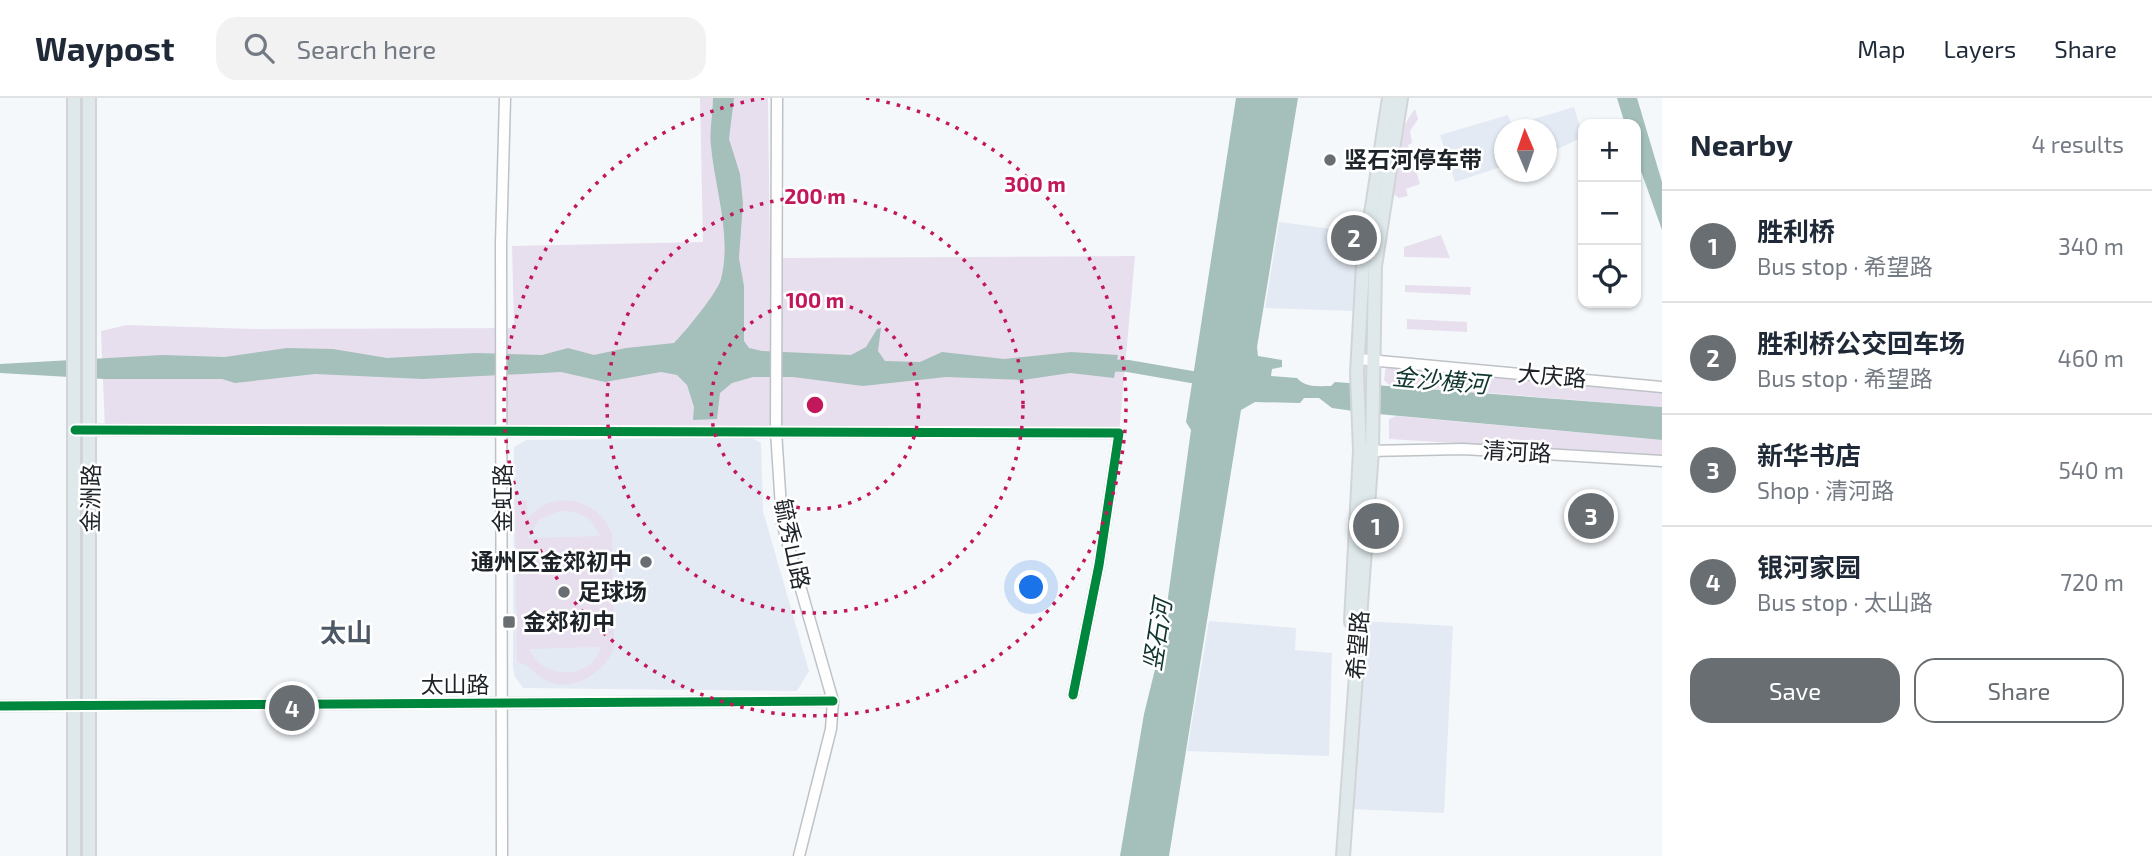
<!DOCTYPE html>
<meta charset="utf-8">
<style>
body{margin:0;font-family:"Exo 2","Noto Sans SC",sans-serif;background:#f2f2f3;color:#1f2937}
.controls{position:absolute;right:21px;top:21px;display:grid;overflow:hidden;border-radius:14px;box-shadow:0 2px 5px #0004}
.controls button{width:63px;height:63px;display:grid;place-items:center;padding:0;border:0;border-bottom:2px solid #e0e1e3;background:#fff;color:#1f2937;font:35px sans-serif}
.compass{position:absolute;left:1494px;top:21px;width:63px;height:63px;border-radius:50%;background:#fff;box-shadow:0 2px 5px #0004;rotate:358deg}
.you{position:absolute;left:1032px;top:490px;width:24px;height:24px;margin:-18px;border:5px solid #fff;border-radius:50%;background:#1a73e8;box-shadow:0 0 0 10px #1a73e833}
.badge{display:grid;place-items:center;width:46px;height:46px;border-radius:50%;background:#696e72;color:#fff;font-size:23px;font-weight:700}
.pin{position:absolute;translate:-50% -50%;border:4px solid #fff;box-shadow:0 2px 7px #0006}
.list{margin:0;padding:0;list-style:none}
h2{display:flex;justify-content:space-between;align-items:center;height:91px;margin:0;padding:0 28px;font-size:30px}
h2 small{font-size:23px;font-weight:400;color:#747a83}
.list li{display:grid;grid-template-columns:46px 1fr auto;gap:21px;align-items:center;box-sizing:border-box;height:112px;padding:0 28px;border-top:2px solid #e0e1e3}
.list b{display:block;font-size:26px;white-space:nowrap}
.list p{margin:0;font-size:23px;white-space:nowrap;color:#747a83}
.list em{font-size:23px;font-style:normal;color:#747a83}
.actions{display:flex;gap:14px;padding:21px 28px}
.actions a{flex:1;padding:16px 0;border:2px solid #696e72;border-radius:21px;text-align:center;font-size:24px;color:#696e72}
.actions .main{background:#696e72;color:#fff}
.icon{flex:none;width:38px;height:38px;fill:none;stroke:currentColor;stroke-width:2;stroke-linecap:round;stroke-linejoin:round}
.map{position:relative;flex:none;width:1662px;height:758px;overflow:hidden}
header{display:flex;align-items:center;gap:42px;box-sizing:border-box;height:98px;padding:0 35px;background:#fff;border-bottom:2px solid #e0e1e3}
header strong{font-size:33px}
nav{display:flex;gap:38px;margin-inline-start:auto;font-size:24px}
.search{width:490px;height:63px;background:#f2f2f3;display:flex;align-items:center;gap:18px;box-sizing:border-box;padding:0 24px;border-radius:21px;color:#747a83;font-size:26px}
main{display:flex}
aside{flex:1;background:#fff}
.map>svg:first-child{display:block}
</style>
<header>
<strong>Waypost</strong>
<div class="search"><svg class="icon" aria-label="search" viewBox="0 0 24 24"><circle cx="10" cy="10" r="6"/><path d="M15 15l6 6"/></svg>Search here</div>
<nav><a>Map</a><a>Layers</a><a>Share</a></nav>
</header>
<main>
<div class="map">
<svg width="1662" height="758" viewBox="0 0 1662 758">
<rect width="100%" height="100%" fill="#f5f8fb"/>
<g fill="#e3eaf3">
<polygon points="1574,9 1583,39 1547,56 1546,32 1538,31 1534,21"/>
<polygon points="1508,17 1513,31 1504,32 1504,68 1455,84 1440,37"/>
<polygon points="1279,124 1363,135 1355,213 1265,210"/>
<polygon points="752,340 761,345 763,413 809,573 797,593 523,590 515,579 513,570 514,349 526,342"/>
<polygon points="1209,523 1296,530 1295,552 1332,555 1329,658 1187,653"/>
<polygon points="1364,523 1453,528 1444,715 1350,711"/>
</g>
<g fill="#e8dfee" fill-rule="evenodd">
<polygon points="700,0 768,0 770,160 1135,158 1119,335 105,332 101,233 127,227 255,231 514,230 512,148 703,144"/>
<path d="M1415,11L1418,21L1410,33L1412,45L1408,47L1420,86L1406,91L1408,98L1399,100L1391,94C1396,66 1396,33 1415,11Z"/>
<polygon points="1441,137 1450,160 1404,159 1404,149"/>
<polygon points="1405,187 1471,189 1470,197 1405,194"/>
<polygon points="1407,221 1467,224 1467,234 1407,231"/>
<polygon points="1386,267 1662,293 1662,309 1389,287 1384,282"/>
<polygon points="1396,318 1662,342 1662,358 1389,341 1389,321"/>
<path d="M515,402H527L528,420C554,390 599,401 612,436L614,551C601,578 568,598 540,579C532,573 528,564 517,565ZM556,414C577,411 592,418 600,438L528,440L538,423ZM601,549C591,583 543,582 529,551Z"/>
</g>
<g fill="#a5bfbb">
<path d="M713,0H734L729,41L740,76L743,105L739,160L744,188V243L749,250L762,253L851,257L866,249L877,231L881,230L878,253L885,263L920,264L942,254L1004,261L1071,254L1118,257L1114,280L1070,275L1023,282L946,279L863,288L793,279H753L732,285L720,295L717,321L693,322L694,309L687,287L677,277L661,274L605,284L561,274L423,281L315,276L235,285L222,281H104L0,275V266L162,257L225,259L287,250L333,251L387,260L476,255L542,257L568,250L594,257L626,250L674,245C685,234 718,194 721,181C732,138 715,91 711,48C709,33 713,16 713,0Z"/>
<path d="M1236,0H1298L1257,249L1258,258L1282,262V269L1272,271L1271,278L1297,280C1306,290 1318,288 1331,288L1335,284L1662,309V342L1367,315L1332,310L1319,300H1304L1300,305L1255,304L1241,312L1169,758H1120L1144,616L1162,543L1191,332L1186,324Z"/>
<polygon points="1617,0 1637,0 1662,84 1662,132 1636,59 1636,26 1625,26"/>
</g>
<g fill="none" stroke-linecap="round" stroke-linejoin="round">
<polyline stroke="#a5bfbb" stroke-width="12" points="1102,267 1128,268 1209,282"/>
<g stroke="#bdc2c6" stroke-width="13">
<g id="minor">
<polyline points="777,0 776,333 782,425 833,603 831,631 799,758"/>
<polyline points="1358,261 1662,289"/>
<polyline points="75,332 1119,335 1099,467 1073,597"/>
<polyline points="1368,353 1463,351 1662,363"/>
<polyline points="0,608 833,603"/>
<polyline points="502,758 501,146 505,0"/>
</g>
</g>
<g stroke="#d2d5d7" stroke-width="16">
<g id="major">
<polyline points="74,0 74,758"/>
<polyline points="89,0 89,758"/>
<polyline points="1351,524 1360,353 1357,275 1363,167 1389,0"/>
<polyline points="1343,758 1372,353 1375,168 1401,0"/>
</g>
</g>
<use href="#minor" stroke="#fefefe" stroke-width="10"/>
<use href="#major" stroke="#dfe9eb" stroke-width="12"/>
<g stroke="#fff" stroke-width="13">
<g id="cycleway">
<polyline points="75,332 1119,335 1099,467 1073,597"/>
<polyline points="0,608 833,603"/>
</g>
</g>
<use href="#cycleway" stroke="#00873e" stroke-width="9"/>
</g>
<g fill="none" stroke="#c2185b" stroke-width="3.5" stroke-dasharray="3.5 7">
<circle cx="815" cy="307" r="104"/>
<circle cx="815" cy="307" r="208"/>
<path d="M866 0A311 311 0 1 1 764 0"/>
</g>
<g fill="#696e72" stroke="#fff" stroke-width="2.5">
<circle cx="1330" cy="62" r="7"/>
<circle cx="646" cy="464" r="7"/>
<circle cx="564" cy="494" r="7"/>
<rect x="502" y="517" width="14" height="14" rx="3.5"/>
</g>
<g text-anchor="middle" stroke-width="5" stroke-linejoin="round" paint-order="stroke">
<g font-size="23" font-weight="bold" fill="#1d2328" stroke="#fff" text-anchor="start">
<text x="1344" y="70">竖石河停车带</text>
<text x="632" y="472" text-anchor="end">通州区金郊初中</text>
<text x="578" y="502">足球场</text>
<text x="523" y="532">金郊初中</text>
</g>
<g font-size="23" fill="#1d2328" stroke="#fff">
<text transform="translate(1552 278) rotate(5)" y="8">大庆路</text>
<text transform="translate(1517 354) rotate(3)" y="8">清河路</text>
<text transform="translate(91 400) rotate(-89)" y="8">金洲路</text>
<text transform="translate(503 400) rotate(-90)" y="8">金虹路</text>
<text transform="translate(792 446) rotate(78)" y="8">毓秀山路</text>
<text transform="translate(1358 547) rotate(-86)" y="8">希望路</text>
<text x="455" y="595">太山路</text>
</g>
<g font-size="24" font-style="italic" fill="#11362f" stroke="#fff">
<text transform="translate(1440 283) rotate(5)" y="8">金沙横河</text>
<text transform="translate(1158 537) rotate(-81)" y="8">竖石河</text>
</g>
<g font-size="26" font-weight="bold" fill="#4c5865" stroke="#fff">
<text x="346" y="544">太山</text>
</g>
</g>
<circle cx="815" cy="307" r="10" fill="#c2185b" stroke="#fff" stroke-width="3.5"/>
<g font-size="21" text-anchor="middle" font-weight="bold" fill="#c2185b" stroke="#fff" stroke-width="5" stroke-linejoin="round" paint-order="stroke">
<text x="1035" y="94">300 m</text>
<text x="815" y="106">200 m</text>
<text x="815" y="210">100 m</text>
</g>
</svg>
<div class="controls">
<button>+</button>
<button>−</button>
<button><svg class="icon" aria-label="locate" viewBox="0 0 24 24"><circle cx="12" cy="12" r="6"/><path d="M12 2v4M12 18v4M2 12h4M18 12h4"/></svg></button>
</div>
<svg class="compass" viewBox="-18 -18 36 36"><path d="M0-13l5 13h-10z" fill="#e53935"/><path d="M0 13l5-13h-10z" fill="#747a83"/></svg>
<div class="you"></div>
<div class="pin badge" style="left:1376px;top:428px">1</div>
<div class="pin badge" style="left:1354px;top:140px">2</div>
<div class="pin badge" style="left:1591px;top:418px">3</div>
<div class="pin badge" style="left:292px;top:610px">4</div>
</div>
<aside>
<h2>Nearby<small>4 results</small></h2>
<ul class="list">
<li><span class="badge">1</span><div><b>胜利桥</b><p>Bus stop · 希望路</p></div><em>340 m</em></li>
<li><span class="badge">2</span><div><b>胜利桥公交回车场</b><p>Bus stop · 希望路</p></div><em>460 m</em></li>
<li><span class="badge">3</span><div><b>新华书店</b><p>Shop · 清河路</p></div><em>540 m</em></li>
<li><span class="badge">4</span><div><b>银河家园</b><p>Bus stop · 太山路</p></div><em>720 m</em></li>
</ul>
<div class="actions"><a class="main">Save</a><a>Share</a></div>
</aside>
</main>
